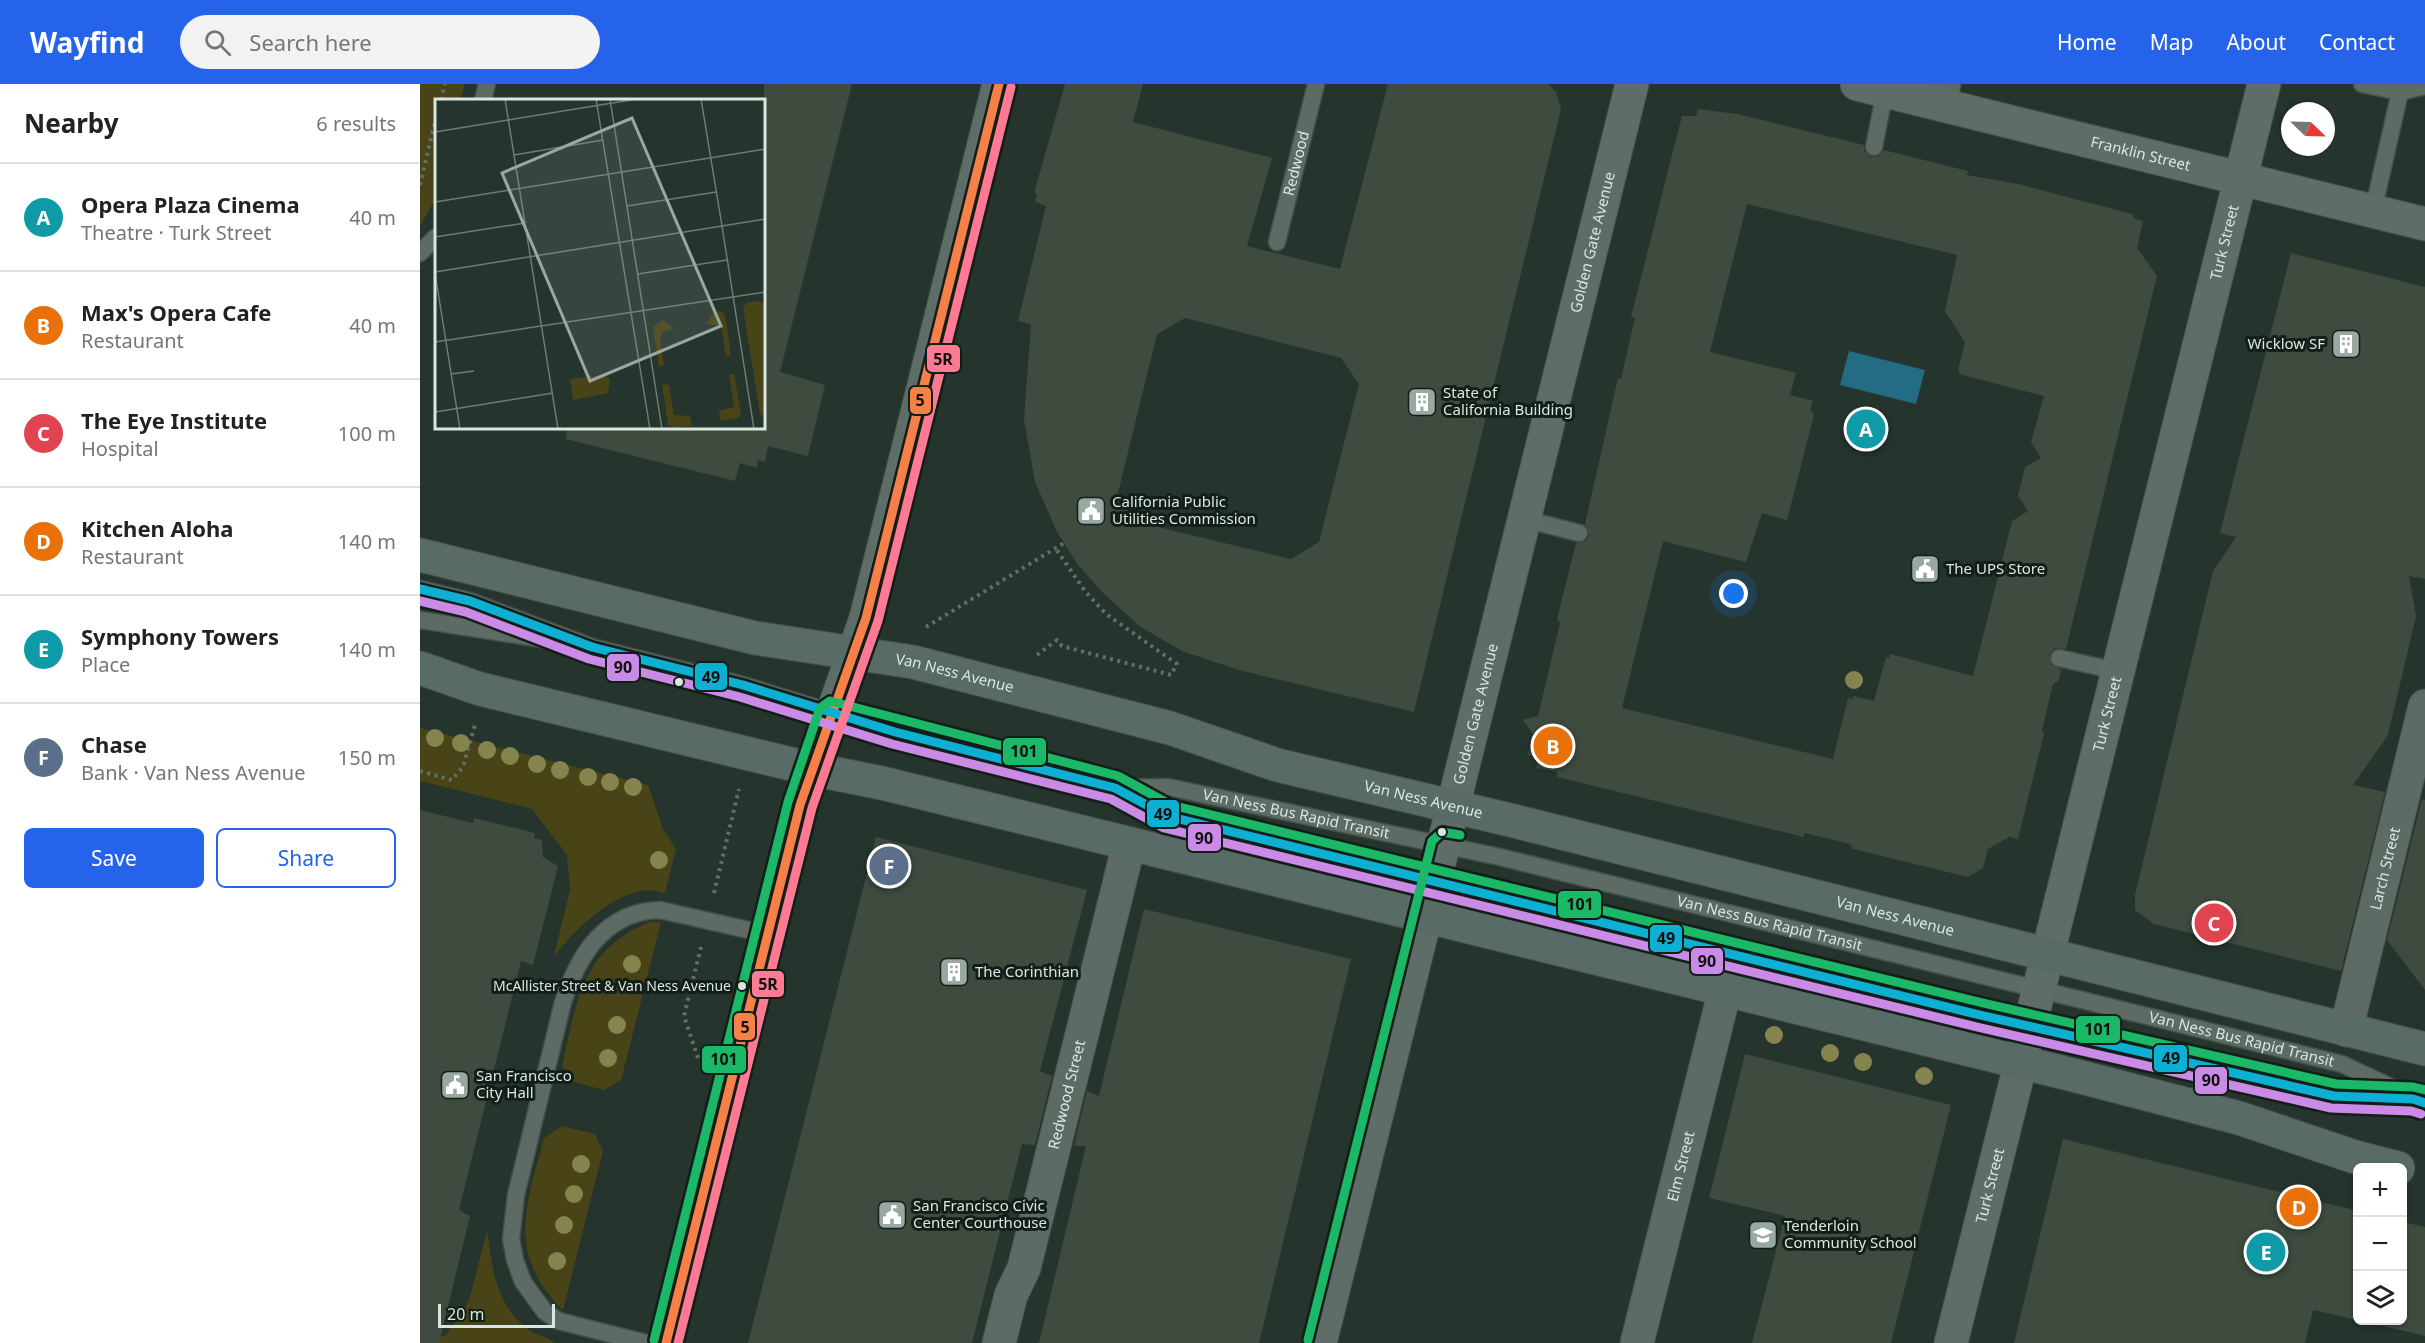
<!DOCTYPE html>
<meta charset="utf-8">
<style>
body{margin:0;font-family:"Noto Sans",sans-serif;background:#f2f2f2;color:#222}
.controls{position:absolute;right:18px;bottom:18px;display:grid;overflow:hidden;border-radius:9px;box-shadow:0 2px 4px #0004}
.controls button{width:54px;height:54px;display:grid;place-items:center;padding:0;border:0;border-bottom:2px solid #e0e0e0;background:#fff;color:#222;font:30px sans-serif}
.compass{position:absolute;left:1861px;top:18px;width:54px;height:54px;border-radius:50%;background:#fff;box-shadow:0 2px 4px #0004;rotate:113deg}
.scale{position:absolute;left:18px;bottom:15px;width:117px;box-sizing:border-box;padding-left:6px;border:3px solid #d8e7e0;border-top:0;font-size:16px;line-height:21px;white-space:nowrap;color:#d8e7e0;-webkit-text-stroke:4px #131e19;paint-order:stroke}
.you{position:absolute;left:1314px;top:510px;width:21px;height:21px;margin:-15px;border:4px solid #fff;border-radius:50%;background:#1a73e8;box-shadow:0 0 0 9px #1a73e833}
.badge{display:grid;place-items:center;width:39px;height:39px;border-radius:50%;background:#2563eb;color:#fff;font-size:20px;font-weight:700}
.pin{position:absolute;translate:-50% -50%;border:3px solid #fff;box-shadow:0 2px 6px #0006}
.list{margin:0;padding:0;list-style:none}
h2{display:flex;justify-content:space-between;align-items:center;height:78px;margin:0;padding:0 24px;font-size:26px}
h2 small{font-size:20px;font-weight:400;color:#767676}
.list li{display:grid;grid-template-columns:39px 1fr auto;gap:18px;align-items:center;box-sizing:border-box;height:108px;padding:0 24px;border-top:2px solid #e0e0e0}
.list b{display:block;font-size:22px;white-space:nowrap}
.list p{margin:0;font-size:20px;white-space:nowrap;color:#767676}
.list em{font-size:20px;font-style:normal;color:#767676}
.actions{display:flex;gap:12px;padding:18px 24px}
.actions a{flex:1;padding:14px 0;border:2px solid #2563eb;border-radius:9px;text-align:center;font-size:21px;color:#2563eb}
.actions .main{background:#2563eb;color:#fff}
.icon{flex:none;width:33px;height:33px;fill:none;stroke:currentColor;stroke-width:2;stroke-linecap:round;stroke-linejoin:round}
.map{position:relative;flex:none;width:2005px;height:1259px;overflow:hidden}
header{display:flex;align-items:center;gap:36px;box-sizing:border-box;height:84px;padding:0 30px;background:#2563eb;color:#fff}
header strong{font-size:28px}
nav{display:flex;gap:33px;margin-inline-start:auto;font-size:21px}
.search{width:420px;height:54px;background:#f2f2f2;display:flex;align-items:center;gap:15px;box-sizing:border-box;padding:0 21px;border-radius:33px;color:#767676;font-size:22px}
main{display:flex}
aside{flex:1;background:#fff}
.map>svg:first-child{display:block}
</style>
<header>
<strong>Wayfind</strong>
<div class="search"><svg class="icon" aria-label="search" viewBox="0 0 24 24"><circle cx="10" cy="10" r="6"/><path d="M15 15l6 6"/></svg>Search here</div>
<nav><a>Home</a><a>Map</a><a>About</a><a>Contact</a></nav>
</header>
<main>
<aside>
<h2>Nearby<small>6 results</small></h2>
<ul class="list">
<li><span class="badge" style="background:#0f9aa8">A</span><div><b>Opera Plaza Cinema</b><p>Theatre · Turk Street</p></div><em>40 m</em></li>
<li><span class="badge" style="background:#e8710a">B</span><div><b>Max's Opera Cafe</b><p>Restaurant</p></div><em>40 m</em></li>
<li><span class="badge" style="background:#e0444e">C</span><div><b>The Eye Institute</b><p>Hospital</p></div><em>100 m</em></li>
<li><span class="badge" style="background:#e8710a">D</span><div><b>Kitchen Aloha</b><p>Restaurant</p></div><em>140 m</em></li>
<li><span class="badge" style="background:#0f9aa8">E</span><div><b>Symphony Towers</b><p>Place</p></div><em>140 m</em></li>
<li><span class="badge" style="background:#5c6f8a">F</span><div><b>Chase</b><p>Bank · Van Ness Avenue</p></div><em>150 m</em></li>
</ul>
<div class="actions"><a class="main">Save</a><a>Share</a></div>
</aside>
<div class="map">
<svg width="2005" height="1259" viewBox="0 0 2005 1259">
<rect width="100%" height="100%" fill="#26342e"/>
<g fill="#494417">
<polygon points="0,0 45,0 41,16 16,16 16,114 0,142"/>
<path d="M0,644L228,701L243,745L256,765L245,809C238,808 228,805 221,807C186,814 156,846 134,872L150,806L147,771L112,725L0,697Z"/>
<path d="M230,838H241L201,996L184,1006L154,998L142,982C157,917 161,866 230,838Z"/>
<path d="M142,1042L175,1050L183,1067L143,1226C86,1170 106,1122 124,1054Z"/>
<path d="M67,1147C73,1186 75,1221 110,1247C118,1252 129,1253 134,1259H4L26,1251L49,1217Z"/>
</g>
<polygon fill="#246b84" points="1429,267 1505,286 1496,320 1420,301"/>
<g fill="#3f4b3f" fill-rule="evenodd">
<polygon points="344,0 432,0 360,288 405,301 388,372 348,362 345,378 338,376 337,384 320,379 315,397 146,355 147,344 344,344"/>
<path d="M645,0H723L713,38L852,74L827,162L920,185L968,0H1128L1136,8L1141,25L994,628L819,586L762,567L721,543L685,511L658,481L637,448L615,398L604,335L611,240L598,237L626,122L615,118L617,110L614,109ZM765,234L921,274L939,300L899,458L871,475L713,437L698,409L737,250Z"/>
<path d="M1278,25L1317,30L1444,61V67L1451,73H1458L1464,66L1548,87L1547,91L1598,100L1712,130L1715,135L1723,137L1717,164L1737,192L1646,565L1635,564L1629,571L1632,581L1641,585L1639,596L1633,600L1622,646L1624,650L1598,755L1589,753L1568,765L1563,784L1548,793L1433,765L1430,760L1384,749V753L1137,693V688L1116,684L1118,674L1108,671L1113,650L1103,636L1118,632L1140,539L1137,535L1156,459L1166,457L1169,451L1165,440L1198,294L1201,295L1215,234L1211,233L1254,63L1262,32H1276ZM1327,120L1537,171L1525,227L1545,258L1538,286L1540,287L1539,290L1624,312L1611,358L1621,374L1605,383L1598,412L1608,427L1592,437L1553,592L1470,570L1469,574L1466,573L1454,617L1433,612V615L1428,614L1413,675L1202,624L1243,457L1326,478L1342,429L1367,436L1394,331L1390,326L1393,317L1370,311L1376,289L1290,268Z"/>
<polygon points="1871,169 2005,203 2005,495 1989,492 1996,532 1968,651 1933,701 1965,708 1921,887 1734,840 1715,826 1715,811 1793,487 1816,453 1800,449"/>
<polygon points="2002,715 2005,716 2005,906 1967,856"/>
<polygon points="0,726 53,739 54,734 115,749 114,754 122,756 123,773 138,782 113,881 101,877 39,1126 50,1132 19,1259 0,1259"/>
<polygon points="456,753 667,806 620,987 632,992 615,1061 602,1060 552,1259 328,1259"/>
<polygon points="724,825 931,875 839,1259 619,1259 666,1062 654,1062 667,1007 679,1012"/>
<polygon points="1325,970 1531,1021 1471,1259 1332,1259 1365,1132 1289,1114"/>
<polygon points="1643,1055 1938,1127 1938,1236 1893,1226 1885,1259 1594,1259"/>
<polygon points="1983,1138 2005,1143 2005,1252 1938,1236 1983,1236"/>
</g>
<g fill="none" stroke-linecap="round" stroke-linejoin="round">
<g stroke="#43504a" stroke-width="19">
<g id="lane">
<polyline points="1942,0 1980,8"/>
<polyline points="63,16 67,0"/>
<polyline points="1454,63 1465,7"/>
<polyline points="1953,127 1980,8 2005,2"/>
<path id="s1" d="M857,158L896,0"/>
<polyline points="0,169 16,153"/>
<polyline points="1104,435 1159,449"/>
<polyline points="0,505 50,517 172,563 323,601 475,648 695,704 747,732 1560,931 1914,1012 1993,1015"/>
<polyline points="0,536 141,558"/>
<polyline points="1639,574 1697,587"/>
<path id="s2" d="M697,704L748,703L1080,773L1922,980L2005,1019"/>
<path d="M226,1259L139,1237L125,1228L103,1198L95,1176L91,1155L96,1111L143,918C158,871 186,827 240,826L346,850"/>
</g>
</g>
<g stroke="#43504a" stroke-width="35">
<g id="street">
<polyline points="1519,20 1524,0"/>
<path id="s3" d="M1926,946L2005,622"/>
<path id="s4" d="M579,1259L591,1211L604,1184L709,760"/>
<path id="s5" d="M1217,1259L1305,906"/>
</g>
</g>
<g stroke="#43504a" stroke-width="35">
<g id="secondary">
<path id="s6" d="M1437,0L2005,140"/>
<polyline points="246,1259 380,721 446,534 579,0"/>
<path id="s7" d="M900,1259L1212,0"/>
<path id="s8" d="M1531,1259L1844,0"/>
</g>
</g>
<g stroke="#43504a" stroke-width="35">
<g id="highway">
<path id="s9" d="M0,471L335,554L493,578L750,644L857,681L1090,736L2005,965"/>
<polyline points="0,584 60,605 392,685 462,699 1653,991 1819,1034 1935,1073 1978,1084"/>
</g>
</g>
<g stroke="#636d69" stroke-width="4" stroke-dasharray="3 4.5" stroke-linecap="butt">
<polyline points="21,16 25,0"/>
<polyline points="0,101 16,33"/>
<polyline points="506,543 644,459"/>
<polyline points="617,571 637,556 642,562 751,591 757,580 686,530 665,507 636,465"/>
<polyline points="0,687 32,696 43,683 55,641"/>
<polyline points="294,809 319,705"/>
<polyline points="278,974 264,932 281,863"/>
</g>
<use href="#lane" stroke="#5e6a64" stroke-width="16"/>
<use href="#street" stroke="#5e6a64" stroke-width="33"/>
<use href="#secondary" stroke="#5f6d68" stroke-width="33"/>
<use href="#highway" stroke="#596b67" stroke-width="33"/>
<g stroke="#131e19" stroke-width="14">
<polyline id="bus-1" points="246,1259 380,721 446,534 579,0"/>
</g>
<g stroke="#131e19" stroke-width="14">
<polyline id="bus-2" points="0,505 50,517 172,563 323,601 475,648 695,704 747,732 1560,931 1914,1012 1993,1015 2005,1019"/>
</g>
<g stroke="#131e19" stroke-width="14">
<polyline id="bus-3" points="0,517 46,528 169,575 320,613 472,660 691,715 744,744 1557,943 1911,1024 1991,1027 2001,1030"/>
</g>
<g stroke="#131e19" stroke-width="14">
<g id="bus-4">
<polyline points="234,1256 368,718 400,624 410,617 698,692 751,721 1563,919 1916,1000 1993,1003 2005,1006"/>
<polyline points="888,1256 1012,757 1022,748 1040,751"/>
</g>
</g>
<g stroke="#131e19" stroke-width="14">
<polyline id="bus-5" points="258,1259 392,724 458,537 591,3"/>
</g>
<use href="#bus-1" stroke="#f78048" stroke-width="9"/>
<use href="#bus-2" stroke="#0dafd3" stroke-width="9"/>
<use href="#bus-3" stroke="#ca8be6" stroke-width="9"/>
<use href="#bus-4" stroke="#1ab867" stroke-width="9"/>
<use href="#bus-5" stroke="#fe7a93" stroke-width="9"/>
</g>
<g fill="#85844e">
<circle cx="1434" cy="596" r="9"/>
<circle cx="15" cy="654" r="9"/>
<circle cx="41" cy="659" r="9"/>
<circle cx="67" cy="666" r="9"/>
<circle cx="90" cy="672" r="9"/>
<circle cx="117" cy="680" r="9"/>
<circle cx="140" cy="686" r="9"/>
<circle cx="168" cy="693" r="9"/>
<circle cx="190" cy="698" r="9"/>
<circle cx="213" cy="703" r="9"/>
<circle cx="239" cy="776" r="9"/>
<circle cx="212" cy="880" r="9"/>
<circle cx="197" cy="941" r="9"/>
<circle cx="1354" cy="951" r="9"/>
<circle cx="1410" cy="969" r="9"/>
<circle cx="188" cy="974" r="9"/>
<circle cx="1443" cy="978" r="9"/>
<circle cx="1504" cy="992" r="9"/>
<circle cx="161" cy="1080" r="9"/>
<circle cx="154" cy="1110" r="9"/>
<circle cx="144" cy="1141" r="9"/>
<circle cx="137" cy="1177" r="9"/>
</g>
<defs>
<g id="building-square" transform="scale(1.5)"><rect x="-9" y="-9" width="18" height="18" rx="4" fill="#9aa8a2" stroke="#131e19"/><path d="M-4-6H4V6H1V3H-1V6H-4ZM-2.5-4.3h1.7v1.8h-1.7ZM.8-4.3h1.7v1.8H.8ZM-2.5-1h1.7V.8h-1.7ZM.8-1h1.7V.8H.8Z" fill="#fff"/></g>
<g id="civic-square" transform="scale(1.5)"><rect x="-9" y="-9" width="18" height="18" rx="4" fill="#9aa8a2" stroke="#131e19"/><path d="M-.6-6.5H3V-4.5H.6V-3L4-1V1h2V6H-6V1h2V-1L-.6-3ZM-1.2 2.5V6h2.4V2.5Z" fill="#fff"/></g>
<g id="school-square" transform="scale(1.5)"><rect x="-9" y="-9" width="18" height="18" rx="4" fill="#9aa8a2" stroke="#131e19"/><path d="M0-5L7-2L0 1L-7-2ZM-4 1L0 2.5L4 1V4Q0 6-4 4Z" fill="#fff"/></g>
</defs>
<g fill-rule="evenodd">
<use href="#building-square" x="1926" y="260"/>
<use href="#building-square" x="1002" y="318"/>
<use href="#civic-square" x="671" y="427"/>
<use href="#civic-square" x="1505" y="485"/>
<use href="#building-square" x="534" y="888"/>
<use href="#civic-square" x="35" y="1001"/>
<use href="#civic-square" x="472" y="1131"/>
<use href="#school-square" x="1343" y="1151"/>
</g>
<g fill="#d8e7e0" stroke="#131e19" stroke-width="2">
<circle cx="259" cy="598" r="5"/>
<circle cx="1022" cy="748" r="5"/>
<circle cx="322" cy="902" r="5"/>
</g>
<g text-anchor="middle" stroke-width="6" stroke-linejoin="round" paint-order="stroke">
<g font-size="14" fill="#d8e7e0" stroke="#131e19" text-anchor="end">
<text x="311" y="907">McAllister Street &amp; Van Ness Avenue</text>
</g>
<g font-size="15" fill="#d8e7e0" stroke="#131e19">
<text dy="5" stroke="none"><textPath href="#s6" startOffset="292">Franklin Street</textPath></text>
<text dy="5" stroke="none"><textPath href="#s1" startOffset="81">Redwood</textPath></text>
<text dy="5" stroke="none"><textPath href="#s7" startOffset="1134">Golden Gate Avenue</textPath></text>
<text dy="5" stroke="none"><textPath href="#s8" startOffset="1134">Turk Street</textPath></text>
<text dy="5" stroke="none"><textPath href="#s9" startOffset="548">Van Ness Avenue</textPath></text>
<text dy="5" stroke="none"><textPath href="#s7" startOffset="648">Golden Gate Avenue</textPath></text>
<text dy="5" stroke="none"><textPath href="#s8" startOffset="648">Turk Street</textPath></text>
<text dy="5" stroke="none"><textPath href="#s9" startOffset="1034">Van Ness Avenue</textPath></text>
<text dy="5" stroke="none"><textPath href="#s2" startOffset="182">Van Ness Bus Rapid Transit</textPath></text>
<text dy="5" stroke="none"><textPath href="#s3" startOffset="166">Larch Street</textPath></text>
<text dy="5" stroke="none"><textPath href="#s9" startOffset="1520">Van Ness Avenue</textPath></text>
<text dy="5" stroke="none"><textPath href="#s2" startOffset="668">Van Ness Bus Rapid Transit</textPath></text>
<text dy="5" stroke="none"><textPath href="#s2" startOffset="1154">Van Ness Bus Rapid Transit</textPath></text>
<text dy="5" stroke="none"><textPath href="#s4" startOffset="258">Redwood Street</textPath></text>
<text dy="5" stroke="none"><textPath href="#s5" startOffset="182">Elm Street</textPath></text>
<text dy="5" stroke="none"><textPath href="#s8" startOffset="162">Turk Street</textPath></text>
</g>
<g font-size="15" fill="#d8e7e0" stroke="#131e19" text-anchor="start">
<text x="1905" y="265" text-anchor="end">Wicklow SF</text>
<text x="1023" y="314">State of<tspan x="1023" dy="17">California Building</tspan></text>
<text x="692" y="423">California Public<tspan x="692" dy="17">Utilities Commission</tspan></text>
<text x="1526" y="490">The UPS Store</text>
<text x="555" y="893">The Corinthian</text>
<text x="56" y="997">San Francisco<tspan x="56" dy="17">City Hall</tspan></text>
<text x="493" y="1127">San Francisco Civic<tspan x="493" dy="17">Center Courthouse</tspan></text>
<text x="1364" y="1147">Tenderloin<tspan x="1364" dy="17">Community School</tspan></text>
</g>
</g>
<g transform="translate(15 15)">
<rect width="330" height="330" fill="#26342e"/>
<path d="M324,202L330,204V319L325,315L308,209L312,203ZM286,212L290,215L296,256L291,257L286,227L271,225L279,213ZM228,221L239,230L228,233L225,239L229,266L224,268L218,228ZM294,275H299L306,315L303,319L285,322L284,312L299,308ZM169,276L175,280L173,294L138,301L135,280ZM227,285L234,286L239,316L255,317L257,327L240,329L233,326Z" fill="#494417"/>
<path fill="none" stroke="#6d7c75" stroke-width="1.5" d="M70,0L123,330M161,0L215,330M175,0L227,330M266,0L287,127M0,33L202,0M79,56L168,41M0,103L330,50M192,107L281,93M287,127L319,330M0,138L90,124M0,173L330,120M0,174L25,330M203,175L292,161M0,243L330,193M16,275L39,272M0,313L118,294"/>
<path fill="#9aa8a2" fill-opacity="0.15" stroke="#9aa8a2" stroke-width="3" d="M197,19L286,227L155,282L67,74Z"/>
<rect width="330" height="330" fill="none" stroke="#d8e7e0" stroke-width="3"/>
</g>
<g stroke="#131e19" stroke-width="2">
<rect x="506" y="260" width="35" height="29" rx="6" fill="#fe7a93"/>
<rect x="489" y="302" width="23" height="29" rx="6" fill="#f78048"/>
<rect x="186" y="569" width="34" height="29" rx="6" fill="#ca8be6"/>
<rect x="274" y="578" width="34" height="29" rx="6" fill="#0dafd3"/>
<rect x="582" y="653" width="45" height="29" rx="6" fill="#1ab867"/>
<rect x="726" y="715" width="34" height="29" rx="6" fill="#0dafd3"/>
<rect x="767" y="739" width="35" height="29" rx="6" fill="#ca8be6"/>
<rect x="1137" y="806" width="45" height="29" rx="6" fill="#1ab867"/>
<rect x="1229" y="840" width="34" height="29" rx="6" fill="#0dafd3"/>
<rect x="1270" y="863" width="34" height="28" rx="6" fill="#ca8be6"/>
<rect x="331" y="886" width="34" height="28" rx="6" fill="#fe7a93"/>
<rect x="313" y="928" width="23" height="29" rx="6" fill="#f78048"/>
<rect x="1655" y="931" width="46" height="29" rx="6" fill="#1ab867"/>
<rect x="1733" y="960" width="35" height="29" rx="6" fill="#0dafd3"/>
<rect x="281" y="961" width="46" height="29" rx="6" fill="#1ab867"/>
<rect x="1774" y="982" width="34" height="29" rx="6" fill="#ca8be6"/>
</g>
<g font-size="16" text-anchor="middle" font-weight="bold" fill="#111">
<text x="523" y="281">5R</text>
<text x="500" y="322">5</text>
<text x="203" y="589">90</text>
<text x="291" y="599">49</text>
<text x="604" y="673">101</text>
<text x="743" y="736">49</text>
<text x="784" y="760">90</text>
<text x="1160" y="826">101</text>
<text x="1246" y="860">49</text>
<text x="1287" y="883">90</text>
<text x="348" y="906">5R</text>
<text x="325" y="949">5</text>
<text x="1678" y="951">101</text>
<text x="1751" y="980">49</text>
<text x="304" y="981">101</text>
<text x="1791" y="1002">90</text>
</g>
</svg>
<div class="controls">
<button>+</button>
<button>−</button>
<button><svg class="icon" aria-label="layers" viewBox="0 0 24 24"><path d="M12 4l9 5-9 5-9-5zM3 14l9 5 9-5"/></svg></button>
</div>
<svg class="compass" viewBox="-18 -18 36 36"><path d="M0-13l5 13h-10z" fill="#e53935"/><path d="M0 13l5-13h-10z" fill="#767676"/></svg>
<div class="scale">20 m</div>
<div class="you"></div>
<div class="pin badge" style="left:1446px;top:345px;background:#0f9aa8">A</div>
<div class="pin badge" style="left:1133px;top:662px;background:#e8710a">B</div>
<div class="pin badge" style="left:1794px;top:839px;background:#e0444e">C</div>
<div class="pin badge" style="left:1879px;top:1123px;background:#e8710a">D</div>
<div class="pin badge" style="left:1846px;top:1168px;background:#0f9aa8">E</div>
<div class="pin badge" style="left:469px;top:782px;background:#5c6f8a">F</div>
</div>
</main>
